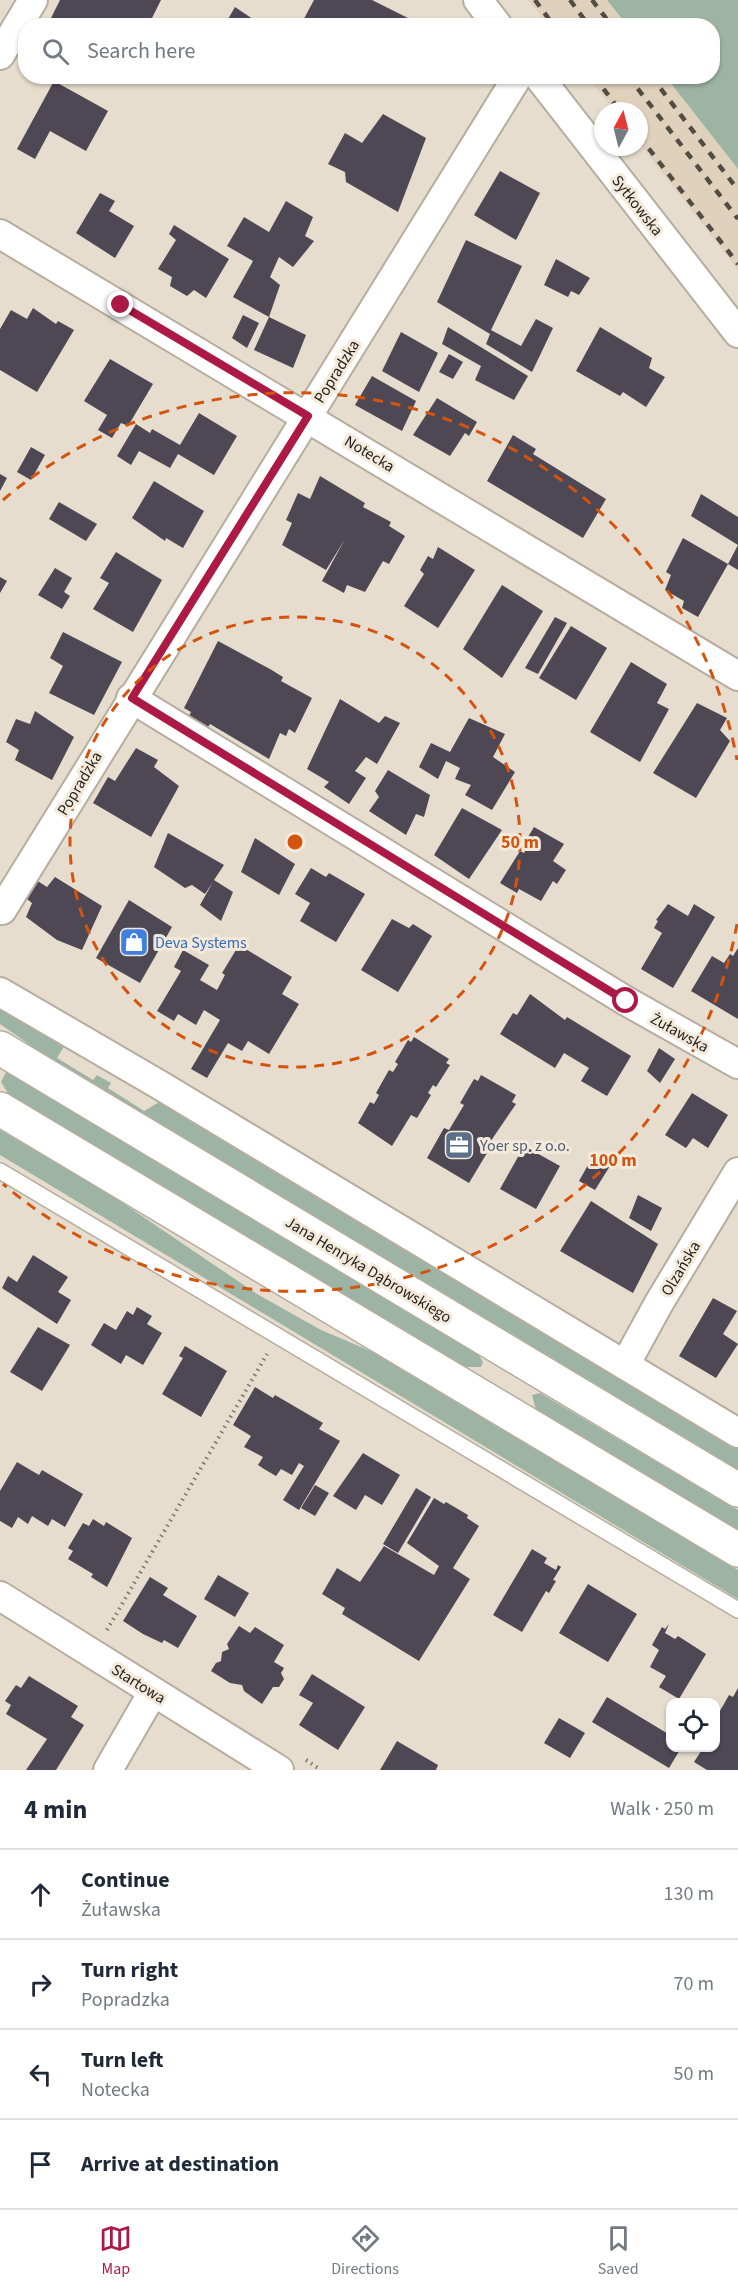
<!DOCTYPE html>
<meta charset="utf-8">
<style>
body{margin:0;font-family:"Source Sans 3",sans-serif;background:#f2f2f3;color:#1f2937}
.controls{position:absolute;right:18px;bottom:18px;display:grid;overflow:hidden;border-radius:12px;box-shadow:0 2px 4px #0004}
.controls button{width:54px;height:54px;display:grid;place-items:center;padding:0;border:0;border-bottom:2px solid #e0e1e3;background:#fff;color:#1f2937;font:30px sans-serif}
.compass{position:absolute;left:594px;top:102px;width:54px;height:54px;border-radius:50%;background:#fff;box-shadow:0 2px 4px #0004;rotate:7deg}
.stop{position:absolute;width:18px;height:18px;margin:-14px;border:4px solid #ac1945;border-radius:50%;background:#fff}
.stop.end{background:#ac1945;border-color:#fff;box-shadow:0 2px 6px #0008}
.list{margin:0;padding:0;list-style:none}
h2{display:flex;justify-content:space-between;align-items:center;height:78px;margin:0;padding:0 24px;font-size:26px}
h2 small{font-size:20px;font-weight:400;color:#747a83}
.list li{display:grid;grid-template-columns:39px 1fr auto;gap:18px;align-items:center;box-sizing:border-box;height:90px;padding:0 24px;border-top:2px solid #e0e1e3}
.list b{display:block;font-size:22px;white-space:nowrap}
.list p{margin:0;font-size:20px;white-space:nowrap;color:#747a83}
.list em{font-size:20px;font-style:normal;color:#747a83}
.icon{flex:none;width:33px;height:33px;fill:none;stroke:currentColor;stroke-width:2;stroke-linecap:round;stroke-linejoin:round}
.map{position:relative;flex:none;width:738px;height:1770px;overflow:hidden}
.search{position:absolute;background:#fff;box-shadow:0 2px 4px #0004;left:18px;right:18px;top:18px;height:66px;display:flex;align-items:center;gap:15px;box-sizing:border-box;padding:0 21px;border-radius:24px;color:#747a83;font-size:22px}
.sheet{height:438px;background:#fff}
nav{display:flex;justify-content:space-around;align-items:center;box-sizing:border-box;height:84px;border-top:2px solid #e0e1e3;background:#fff;font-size:16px;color:#747a83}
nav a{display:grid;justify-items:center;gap:3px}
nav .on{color:#ac1945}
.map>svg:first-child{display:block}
</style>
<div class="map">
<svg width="738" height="1770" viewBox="0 0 738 1770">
<rect width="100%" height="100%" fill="#e7ddce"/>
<g fill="#e0d1bd">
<polygon points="528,0 607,0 627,25 548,25"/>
<polygon points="588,77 666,77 738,169 738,270 639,143 639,111 614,111"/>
</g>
<g fill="#9db4a4">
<polygon points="607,0 738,0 738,169 666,77 712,76 712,26 627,25"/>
<polygon points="0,999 68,1040 57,1058 93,1080 97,1075 111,1083 108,1088 144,1111 166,1098 738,1441 738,1472 59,1065 0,1024"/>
<polygon points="6,1072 479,1355 483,1362 481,1367 465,1367 9,1095 1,1082"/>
<polygon points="0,1130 108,1193 257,1294 321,1330 373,1352 738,1570 738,1599 0,1155"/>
<polygon points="540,1393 738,1510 738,1531 536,1410 532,1395"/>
</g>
<g fill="#4e4855">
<polygon points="60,0 161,0 148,26 47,26"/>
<polygon points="314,0 372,0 414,21 411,26 300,26"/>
<polygon points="235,7 263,26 224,26"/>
<polygon points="54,81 108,111 86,151 50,131 35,159 17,149"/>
<polygon points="383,114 426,138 398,212 346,182 345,172 328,164 345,133 362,143"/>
<polygon points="500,171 540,193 516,240 474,215"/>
<polygon points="100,193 115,201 109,211 134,226 115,258 76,233"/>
<polygon points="286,201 313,217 305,236 314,241 293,267 279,257 270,277 280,285 269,317 233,297 253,261 227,246 244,217 269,232"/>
<polygon points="174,225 229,259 206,298 194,290 187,296 170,286 172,277 158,269 176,240 169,234"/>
<polygon points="466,240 522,266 491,330 521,346 536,319 553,328 532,372 486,344 490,334 437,302"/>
<polygon points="556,259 590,278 579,295 571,291 568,297 544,285"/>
<polygon points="33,308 56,324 58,321 74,330 37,392 0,370 0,329 11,310 27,319"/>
<polygon points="243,315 259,323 247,348 232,338"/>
<polygon points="269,317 306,335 293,368 254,350"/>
<polygon points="448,327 528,376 514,400 475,380 481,366 442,344"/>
<polygon points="600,327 652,358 649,368 665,377 646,407 623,392 620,396 576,371"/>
<polygon points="401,332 438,353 419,392 382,371"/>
<polygon points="449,354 463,362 453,379 439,372"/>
<polygon points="110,359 153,384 128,426 121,423 112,438 98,430 107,415 84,401"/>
<polygon points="372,376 416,401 402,431 355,405"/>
<polygon points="437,398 477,422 469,436 465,433 450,456 413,435"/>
<polygon points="199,413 237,436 214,475 178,454 170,468 139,451 131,465 117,456 136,424 150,433 152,429 180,445"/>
<polygon points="513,435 536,449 533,454 606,499 583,538 487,481"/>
<polygon points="31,447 45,455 31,480 17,472"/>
<polygon points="0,474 7,478 0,491"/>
<polygon points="320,476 365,503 363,507 391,522 389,526 405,536 389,564 383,561 365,592 347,585 344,593 322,581 345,539 326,570 282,545 292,523 286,520 298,493 310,499"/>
<polygon points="154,481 204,511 183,548 166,538 165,541 132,518"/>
<polygon points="701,494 738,517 738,570 728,564 698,617 682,608 684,601 665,590 671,575 666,572 683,538 728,564 738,545 691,516"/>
<polygon points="59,502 97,524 86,541 49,519"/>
<polygon points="438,547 475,570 438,628 404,606 424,574 420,570 428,556 433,559"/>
<polygon points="116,552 162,580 133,632 93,609 109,583 100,578"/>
<polygon points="55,568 72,578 64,592 70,596 62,609 38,595"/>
<polygon points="0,577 7,581 0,593"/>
<polygon points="502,585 543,611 502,678 463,649"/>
<polygon points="555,617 567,623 538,674 525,668"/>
<polygon points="571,626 607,648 576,700 539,678"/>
<polygon points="63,632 122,662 94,715 49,693 63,666 50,658"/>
<polygon points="218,641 270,669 283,677 281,681 312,698 295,733 289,729 286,736 280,733 269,759 210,724 204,733 187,720 191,712 184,708"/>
<polygon points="631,662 667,684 657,703 669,709 640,762 590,732"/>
<polygon points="340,699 379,723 385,716 400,723 377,764 366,757 355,771 366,778 349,804 324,787 329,782 307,769"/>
<polygon points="697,703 727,718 720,730 730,741 696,798 653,773"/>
<polygon points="35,711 74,737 52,780 15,760 19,750 6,742 16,719 30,724"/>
<polygon points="469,718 505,734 493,757 515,772 492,810 465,795 471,785 455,779 460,768 446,761 438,779 419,767 431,743 450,752"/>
<polygon points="136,748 158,760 154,767 179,786 151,837 93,803 108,777 115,781"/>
<polygon points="388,770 430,795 424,817 416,814 406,835 369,811 379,797 375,791"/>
<polygon points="462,808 502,830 469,879 434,855"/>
<polygon points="534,827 564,844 553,861 566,870 557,884 553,881 541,901 519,889 517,893 500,883 520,851 524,853 526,849 522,847"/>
<polygon points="168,833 224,865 214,880 233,892 221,921 200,905 213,882 205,894 192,885 185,888 154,867"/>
<polygon points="255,838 295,864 279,895 241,872"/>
<polygon points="311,868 326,877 329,873 365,894 336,942 300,921 310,903 295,894"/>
<polygon points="55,877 102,906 82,950 57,940 26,917 32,903 23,896 33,878 47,887"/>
<polygon points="129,900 172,927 140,983 96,958"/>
<polygon points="668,904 688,916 694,904 715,917 673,988 641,969 662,933 654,928 658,921 656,920"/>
<polygon points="392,919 409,928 413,924 432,936 398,992 361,970"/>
<polygon points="239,945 292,977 282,994 299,1004 269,1054 248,1041 242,1051 228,1043 207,1078 191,1069 220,1020 204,1010 196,1025 178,1014 174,1021 157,1011 181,971 174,967 183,950 209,965 200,980 217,990 225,975 222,973"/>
<polygon points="738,948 738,1019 691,991 712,956 724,963 730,954 733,956"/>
<polygon points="530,994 565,1020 567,1017 631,1056 607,1096 581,1081 589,1068 564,1053 555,1068 500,1034 513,1013 517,1015"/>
<polygon points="414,1037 449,1059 446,1063 450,1065 436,1087 433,1085 428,1093 431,1095 417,1118 411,1115 392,1146 358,1123 370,1102 374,1104 379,1095 376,1093 389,1070 393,1072 398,1064 395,1062 408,1040 411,1042"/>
<polygon points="659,1048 675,1059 660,1083 647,1071"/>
<polygon points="481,1075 516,1095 512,1102 516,1104 484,1151 487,1153 469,1183 427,1158 444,1128 449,1130 464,1105 460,1103 474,1079 478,1081"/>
<polygon points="692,1093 728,1115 708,1148 693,1138 686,1148 665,1135"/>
<polygon points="524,1146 560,1166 536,1209 500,1189"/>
<polygon points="593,1156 610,1166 595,1190 579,1181"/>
<polygon points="638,1195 662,1208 651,1231 629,1218"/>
<polygon points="591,1201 658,1244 633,1293 560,1251"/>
<polygon points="33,1255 68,1277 58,1292 71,1300 57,1324 2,1288 8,1276 17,1282"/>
<polygon points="713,1298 737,1311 723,1334 738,1344 716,1378 679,1356"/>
<polygon points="137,1307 152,1316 147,1324 162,1333 143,1365 126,1355 121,1364 91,1345 104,1323 116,1330 127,1311 133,1315"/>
<polygon points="38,1327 70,1345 42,1391 10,1372"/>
<polygon points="185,1346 227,1371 201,1417 162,1394 183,1358 179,1356"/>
<polygon points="255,1387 273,1398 275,1395 323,1423 319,1429 340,1441 299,1510 283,1500 304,1466 299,1463 292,1475 281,1469 276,1476 264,1469 258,1465 263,1457 244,1447 251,1436 233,1425"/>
<polygon points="363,1453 400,1475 382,1505 365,1495 356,1510 333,1496"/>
<polygon points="17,1462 39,1475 42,1470 83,1494 65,1527 52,1519 48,1526 32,1516 28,1524 18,1517 12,1528 0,1521 0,1491"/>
<polygon points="315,1485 329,1493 315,1516 301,1508"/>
<polygon points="416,1488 431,1497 398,1553 383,1544"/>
<polygon points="434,1498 444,1504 446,1502 468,1515 467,1518 479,1526 453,1568 470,1579 419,1661 342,1614 345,1608 322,1594 337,1568 360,1582 384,1546 434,1575 439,1566 407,1543"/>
<polygon points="93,1519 104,1526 106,1522 132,1538 107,1587 91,1577 93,1574 68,1559 73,1551 68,1548 83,1523 89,1526"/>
<polygon points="532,1549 547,1558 544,1563 556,1570 558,1565 561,1567 553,1580 556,1581 549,1593 546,1591 522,1632 493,1615"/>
<polygon points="218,1575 249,1593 235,1617 204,1599"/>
<polygon points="150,1577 168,1588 163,1595 197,1616 178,1648 164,1640 162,1643 143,1634 123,1621"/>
<polygon points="588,1584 637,1614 608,1662 559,1633"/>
<polygon points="669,1624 665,1633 675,1639 678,1636 706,1654 679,1699 659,1687 666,1676 650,1667 659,1650 652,1645 662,1627 665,1629"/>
<polygon points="239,1626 250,1633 255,1627 284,1645 274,1662 284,1668 281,1673 284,1679 279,1687 273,1687 262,1704 244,1691 242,1685 230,1683 211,1671 216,1663 221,1661 222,1652 229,1649 227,1644"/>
<polygon points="312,1674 365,1707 338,1750 299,1725 313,1703 299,1695"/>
<polygon points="29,1676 78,1706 71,1717 84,1725 56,1770 26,1770 47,1739 6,1714 11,1705 5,1701 16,1685 21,1688"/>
<polygon points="738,1688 738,1770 707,1770 694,1762 703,1748 716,1748 716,1718 729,1695 733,1697"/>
<polygon points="607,1697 670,1735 670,1748 681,1748 669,1768 592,1722"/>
<polygon points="559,1718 585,1733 570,1758 544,1743"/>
<polygon points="397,1741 438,1765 436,1770 380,1770"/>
</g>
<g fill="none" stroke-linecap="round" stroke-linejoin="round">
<g stroke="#b7ad9f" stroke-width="18">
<polyline id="service" points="0,1171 738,1610"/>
</g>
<g stroke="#b7ad9f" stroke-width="32">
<g id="minor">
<polyline points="478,0 498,26"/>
<polyline points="0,55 33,0"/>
<polyline points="538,76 738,333"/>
<polyline points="0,234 738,676"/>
<polyline points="131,698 626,1001 738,1064"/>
<polyline points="2,910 518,76"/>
<polyline points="0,992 158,1084 738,1433"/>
<polyline points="625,1365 659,1303 738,1172"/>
<polyline points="0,1596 279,1770"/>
<polyline points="108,1770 153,1692"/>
</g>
</g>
<g stroke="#b7ad9f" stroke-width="36">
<g id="secondary">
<polyline points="0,1048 738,1490"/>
<polyline points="0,1109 738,1550"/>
</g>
</g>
<g stroke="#7c756b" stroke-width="4" stroke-dasharray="1.5 4.5" stroke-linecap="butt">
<polyline points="107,1630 267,1354"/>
<polyline points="306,1760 321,1770"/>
</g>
<use href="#service" stroke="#fff" stroke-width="15"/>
<use href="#minor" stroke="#fff" stroke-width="28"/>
<use href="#secondary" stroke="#fff" stroke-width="33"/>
<g stroke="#514c44" stroke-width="4.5" stroke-dasharray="8 8" stroke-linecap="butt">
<polyline points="535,0 554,26"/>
<polyline points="570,0 589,26"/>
<polyline points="592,0 612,26"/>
<polyline points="594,76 620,111"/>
<polyline points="628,76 738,219"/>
<polyline points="651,76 738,190"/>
<polyline points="639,136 738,264"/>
</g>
</g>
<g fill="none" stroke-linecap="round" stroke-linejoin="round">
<polyline stroke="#ac1945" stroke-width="8" points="121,305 308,416 132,698 626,1001"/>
</g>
<g fill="none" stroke="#d4530d" stroke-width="3" stroke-dasharray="10 8">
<circle cx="295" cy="842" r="225"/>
<path d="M737 924A450 450 0 0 1 3 1184M3 500A450 450 0 0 1 737 760"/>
</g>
<defs>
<g id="shop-square" transform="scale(1.5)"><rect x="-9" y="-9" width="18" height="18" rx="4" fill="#3f7fe0" stroke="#f4eadb"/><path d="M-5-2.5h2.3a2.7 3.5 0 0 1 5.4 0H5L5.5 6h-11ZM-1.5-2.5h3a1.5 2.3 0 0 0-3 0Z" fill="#fff"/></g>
<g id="office-square" transform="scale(1.5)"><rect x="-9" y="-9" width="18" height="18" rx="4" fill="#5c6f8a" stroke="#f4eadb"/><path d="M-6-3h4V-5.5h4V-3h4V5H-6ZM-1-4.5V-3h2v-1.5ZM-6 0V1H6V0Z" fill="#fff"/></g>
</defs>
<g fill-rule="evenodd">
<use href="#shop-square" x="134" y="942"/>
<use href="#office-square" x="459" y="1145"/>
</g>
<g text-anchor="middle" stroke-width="6" stroke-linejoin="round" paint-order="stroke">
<g font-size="16" fill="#221e19" stroke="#f4eadb">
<text transform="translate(638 205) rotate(52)" y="6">Sytkowska</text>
<text transform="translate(336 371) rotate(-58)" y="6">Popradzka</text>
<text transform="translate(370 453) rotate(31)" y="6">Notecka</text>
<text transform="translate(79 783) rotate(-59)" y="6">Popradzka</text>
<text transform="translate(680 1032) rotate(29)" y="6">Żuławska</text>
<text transform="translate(680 1268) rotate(-59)" y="6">Olzańska</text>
<text transform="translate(369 1269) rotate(31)" y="6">Jana Henryka Dąbrowskiego</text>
<text transform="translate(139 1683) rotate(32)" y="6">Startowa</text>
</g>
<g font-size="16" fill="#366cbe" stroke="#f4eadb" text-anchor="start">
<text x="155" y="948">Deva Systems</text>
</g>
<g font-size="16" fill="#4e5e75" stroke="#f4eadb" text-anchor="start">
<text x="480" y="1151">Yoer sp. z o.o.</text>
</g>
</g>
<circle cx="295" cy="842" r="9" fill="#d4530d" stroke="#f4eadb" stroke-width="3"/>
<g font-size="18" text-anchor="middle" font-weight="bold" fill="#d4530d" stroke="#f4eadb" stroke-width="6" stroke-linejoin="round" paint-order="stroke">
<text x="520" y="848">50 m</text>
<text x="613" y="1166">100 m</text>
</g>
</svg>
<div class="controls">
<button><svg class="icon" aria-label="locate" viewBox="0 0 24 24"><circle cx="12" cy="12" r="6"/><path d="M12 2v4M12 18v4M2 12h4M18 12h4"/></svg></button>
</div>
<svg class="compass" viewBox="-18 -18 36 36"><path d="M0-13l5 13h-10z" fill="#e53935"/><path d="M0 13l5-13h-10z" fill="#747a83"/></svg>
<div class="stop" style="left:626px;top:1001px"></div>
<div class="stop end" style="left:121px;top:305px"></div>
<div class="search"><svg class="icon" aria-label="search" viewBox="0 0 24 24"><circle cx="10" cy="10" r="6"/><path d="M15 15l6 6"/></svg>Search here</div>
</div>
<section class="sheet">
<h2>4 min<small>Walk · 250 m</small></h2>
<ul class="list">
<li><svg class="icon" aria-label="ahead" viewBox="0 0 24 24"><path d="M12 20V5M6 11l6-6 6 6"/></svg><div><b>Continue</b><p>Żuławska</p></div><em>130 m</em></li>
<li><svg class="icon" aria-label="right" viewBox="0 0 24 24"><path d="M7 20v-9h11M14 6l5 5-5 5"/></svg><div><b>Turn right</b><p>Popradzka</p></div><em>70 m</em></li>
<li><svg class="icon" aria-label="left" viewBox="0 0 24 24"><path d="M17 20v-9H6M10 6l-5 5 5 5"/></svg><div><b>Turn left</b><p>Notecka</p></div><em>50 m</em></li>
<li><svg class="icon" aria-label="arrive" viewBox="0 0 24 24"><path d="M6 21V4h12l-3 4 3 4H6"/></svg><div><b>Arrive at destination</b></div></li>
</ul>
</section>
<nav>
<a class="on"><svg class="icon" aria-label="map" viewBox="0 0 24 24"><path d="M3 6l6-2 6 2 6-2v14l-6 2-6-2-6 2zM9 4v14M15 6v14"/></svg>Map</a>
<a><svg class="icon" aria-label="directions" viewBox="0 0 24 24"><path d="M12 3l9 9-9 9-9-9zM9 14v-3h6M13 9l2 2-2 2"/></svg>Directions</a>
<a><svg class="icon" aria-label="saved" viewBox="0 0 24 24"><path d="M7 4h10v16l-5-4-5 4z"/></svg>Saved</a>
</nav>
